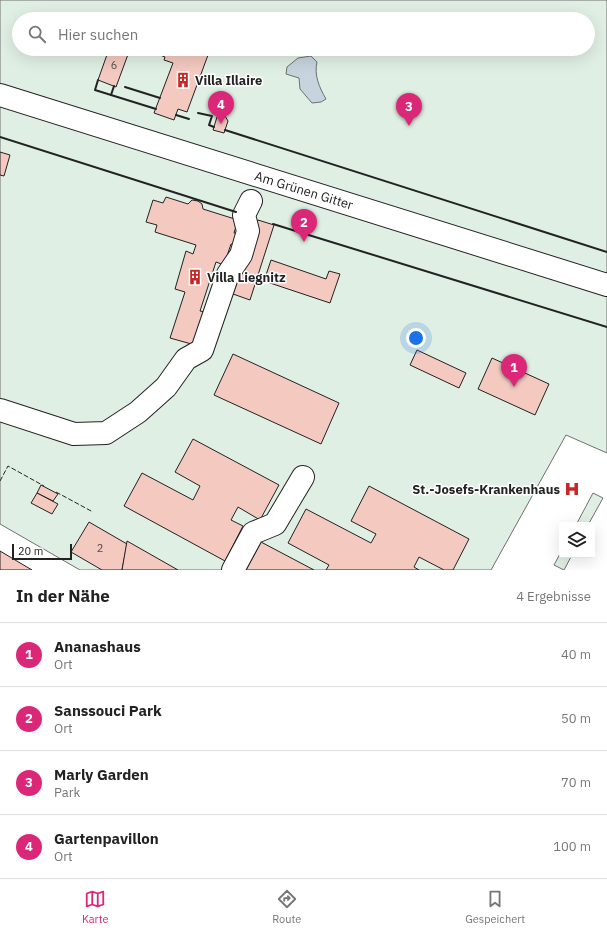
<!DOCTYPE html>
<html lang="de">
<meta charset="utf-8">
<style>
body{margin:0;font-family:"IBM Plex Sans",sans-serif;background:#f2f2f2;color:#222}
.controls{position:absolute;right:12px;bottom:12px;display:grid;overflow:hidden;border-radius:4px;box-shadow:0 4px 16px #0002}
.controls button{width:36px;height:36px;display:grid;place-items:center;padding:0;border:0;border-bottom:1px solid #e0e0e0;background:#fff;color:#222;font:20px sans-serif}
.scale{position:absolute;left:12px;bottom:10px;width:60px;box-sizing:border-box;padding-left:4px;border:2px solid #222;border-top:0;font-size:11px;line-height:14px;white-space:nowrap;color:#222;-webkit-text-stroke:3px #fff;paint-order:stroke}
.you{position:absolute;left:416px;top:338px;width:14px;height:14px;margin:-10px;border:3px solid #fff;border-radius:50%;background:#1a73e8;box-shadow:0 0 0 6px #1a73e833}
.badge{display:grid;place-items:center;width:26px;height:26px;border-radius:50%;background:#db2777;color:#fff;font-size:13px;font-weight:700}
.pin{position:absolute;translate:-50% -33px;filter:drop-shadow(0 1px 2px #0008)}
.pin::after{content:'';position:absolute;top:21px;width:14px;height:12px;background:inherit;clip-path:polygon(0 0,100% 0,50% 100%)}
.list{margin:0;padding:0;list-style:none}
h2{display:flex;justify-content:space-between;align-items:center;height:52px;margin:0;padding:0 16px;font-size:17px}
h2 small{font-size:13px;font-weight:400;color:#767676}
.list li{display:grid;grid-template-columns:26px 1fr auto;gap:12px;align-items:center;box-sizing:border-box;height:64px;padding:0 16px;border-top:1px solid #e0e0e0}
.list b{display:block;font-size:15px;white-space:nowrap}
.list p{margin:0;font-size:13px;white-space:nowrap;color:#767676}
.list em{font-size:13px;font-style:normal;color:#767676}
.icon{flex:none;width:22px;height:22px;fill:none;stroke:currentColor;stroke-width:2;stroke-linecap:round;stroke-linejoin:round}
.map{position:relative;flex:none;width:607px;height:570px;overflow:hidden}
.search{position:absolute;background:#fff;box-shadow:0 4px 16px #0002;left:12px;right:12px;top:12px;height:44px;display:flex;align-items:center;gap:10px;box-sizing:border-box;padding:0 14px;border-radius:22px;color:#767676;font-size:15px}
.sheet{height:308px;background:#fff}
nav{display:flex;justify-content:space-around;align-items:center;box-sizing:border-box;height:56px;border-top:1px solid #e0e0e0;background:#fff;font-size:11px;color:#767676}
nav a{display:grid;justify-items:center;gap:2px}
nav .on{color:#db2777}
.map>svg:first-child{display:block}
</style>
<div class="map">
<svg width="607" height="570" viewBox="0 0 607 570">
<rect width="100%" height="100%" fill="#fff"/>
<g fill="#e0efe3" stroke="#6f6f6f" fill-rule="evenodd">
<path d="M0,0H607V453L566,435L491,570H80L0,524ZM19,19H588V49H19Z"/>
<polygon points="593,493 603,498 588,525 576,525"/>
<polygon points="562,550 562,555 572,555 564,570 554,565"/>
</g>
<path fill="#c7d3dd" stroke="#6f6f6f" d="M311,56L317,62C314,75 319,87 326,99L321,102L312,103L300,89L299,78L286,74L287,67L298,58Z"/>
<g fill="#f3c9c0" stroke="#222">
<polygon points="109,49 130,49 116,87 98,80"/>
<polygon points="168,49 191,49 208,55 187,112 178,109 174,120 154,113 173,63 164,60 165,57 160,55 162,50 167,52"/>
<polygon points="221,115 225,116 228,121 224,133 213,130 217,117"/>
<polygon points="0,152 10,155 4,176 0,175"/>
<polygon points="166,197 188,204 192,200 198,201 202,204 203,209 238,220 234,233 243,235 240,246 231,244 224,265 216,262 200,311 205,312 195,345 170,338 185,292 175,289 186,251 193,254 196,245 155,232 157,225 146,222 153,200 163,203"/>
<polygon points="258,220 274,225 250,300 233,294"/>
<polygon points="271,260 326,279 329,271 340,274 330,303 264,281"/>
<polygon points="417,350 466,373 459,388 410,365"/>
<polygon points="233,354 339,403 321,444 214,395"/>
<polygon points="492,358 549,384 535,415 478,389"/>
<polygon points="193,439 279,485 260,520 238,507 231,520 243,526 225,561 124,506 142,473 193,500 200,486 175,472"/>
<polygon points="41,485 58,494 53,501 37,493"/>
<polygon points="369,486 469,539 453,570 444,570 419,557 414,567 419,570 326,570 329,565 288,543 306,509 371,543 376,534 351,521"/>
<polygon points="37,493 58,504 52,514 31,503"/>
<polygon points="89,522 127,544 122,570 102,570 71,552"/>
<polygon points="127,541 178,570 122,570"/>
<polygon points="261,542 314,570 246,570"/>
<polygon points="0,551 32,570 0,570"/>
</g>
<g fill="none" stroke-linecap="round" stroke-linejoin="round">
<g stroke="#222" stroke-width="24">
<g id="minor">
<polyline points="0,95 607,285"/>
<polyline points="0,410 74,434 106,433 138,412 166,387 186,359 202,350 228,274 241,255 248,231 244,215 251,201"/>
<polyline points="233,570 253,533 275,524 303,477"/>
</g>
</g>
<use href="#minor" stroke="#fff" stroke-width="22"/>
<g stroke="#222" stroke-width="1" stroke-dasharray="5 2" stroke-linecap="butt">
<polyline points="0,481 8,466 44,486"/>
<polyline points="56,492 93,512"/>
</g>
<g stroke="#222" stroke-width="2">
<polyline points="139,49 149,53 151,49"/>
<polyline points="208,55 211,49"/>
<polyline points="98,80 95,90 156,109"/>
<polyline points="125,87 160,98"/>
<polyline points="111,95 114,86"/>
<polyline points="198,113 212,116 209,125 214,127"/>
<polyline points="176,115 189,119"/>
<polyline points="225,130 607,252"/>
<polyline points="0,137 236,212"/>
<polyline points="273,224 607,327"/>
</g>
</g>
<defs>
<g id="building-bare" transform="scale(1.2)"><path d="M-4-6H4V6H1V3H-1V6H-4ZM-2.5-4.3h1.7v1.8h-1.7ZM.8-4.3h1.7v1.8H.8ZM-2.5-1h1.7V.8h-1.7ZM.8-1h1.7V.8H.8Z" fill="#c62828" stroke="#fff" stroke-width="2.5" paint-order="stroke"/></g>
<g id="hospital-bare" transform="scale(1.2)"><path d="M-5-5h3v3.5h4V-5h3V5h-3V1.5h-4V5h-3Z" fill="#c62828" stroke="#fff" stroke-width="2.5" paint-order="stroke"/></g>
</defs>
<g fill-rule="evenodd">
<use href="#building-bare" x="183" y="80"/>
<use href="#building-bare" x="195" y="277"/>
<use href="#hospital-bare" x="572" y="489"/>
</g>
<g text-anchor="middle" stroke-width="3" stroke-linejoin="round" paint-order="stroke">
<g font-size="11" fill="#564c4a">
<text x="114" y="69">6</text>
<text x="100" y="552">2</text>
</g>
<g font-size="13" font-weight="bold" fill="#222" stroke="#fff" text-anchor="start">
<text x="195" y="85">Villa Illaire</text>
<text x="207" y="282">Villa Liegnitz</text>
<text x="560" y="494" text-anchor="end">St.-Josefs-Krankenhaus</text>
</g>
<g font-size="13" fill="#222" stroke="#fff">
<text transform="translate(304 190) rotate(17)" y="5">Am Grünen Gitter</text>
</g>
</g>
</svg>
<div class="controls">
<button><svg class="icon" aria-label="layers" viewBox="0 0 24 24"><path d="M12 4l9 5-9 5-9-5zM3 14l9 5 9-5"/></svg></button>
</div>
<div class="scale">20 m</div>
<div class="you"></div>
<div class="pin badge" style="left:514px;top:387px">1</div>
<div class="pin badge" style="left:304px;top:242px">2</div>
<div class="pin badge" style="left:409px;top:126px">3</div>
<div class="pin badge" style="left:221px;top:124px">4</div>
<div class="search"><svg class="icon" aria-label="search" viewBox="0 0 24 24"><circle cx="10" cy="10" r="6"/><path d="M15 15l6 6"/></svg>Hier suchen</div>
</div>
<section class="sheet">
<h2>In der Nähe<small>4 Ergebnisse</small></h2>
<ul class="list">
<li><span class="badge">1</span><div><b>Ananashaus</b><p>Ort</p></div><em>40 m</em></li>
<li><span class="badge">2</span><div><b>Sanssouci Park</b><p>Ort</p></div><em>50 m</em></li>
<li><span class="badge">3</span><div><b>Marly Garden</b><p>Park</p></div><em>70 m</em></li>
<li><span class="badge">4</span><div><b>Gartenpavillon</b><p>Ort</p></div><em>100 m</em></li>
</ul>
</section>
<nav>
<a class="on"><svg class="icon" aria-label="map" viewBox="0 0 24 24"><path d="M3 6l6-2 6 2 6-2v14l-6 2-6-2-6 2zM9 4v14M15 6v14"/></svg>Karte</a>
<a><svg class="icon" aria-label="directions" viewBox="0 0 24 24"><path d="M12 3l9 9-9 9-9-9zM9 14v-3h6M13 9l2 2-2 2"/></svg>Route</a>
<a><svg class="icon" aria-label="saved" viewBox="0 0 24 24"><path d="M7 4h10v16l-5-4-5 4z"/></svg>Gespeichert</a>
</nav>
